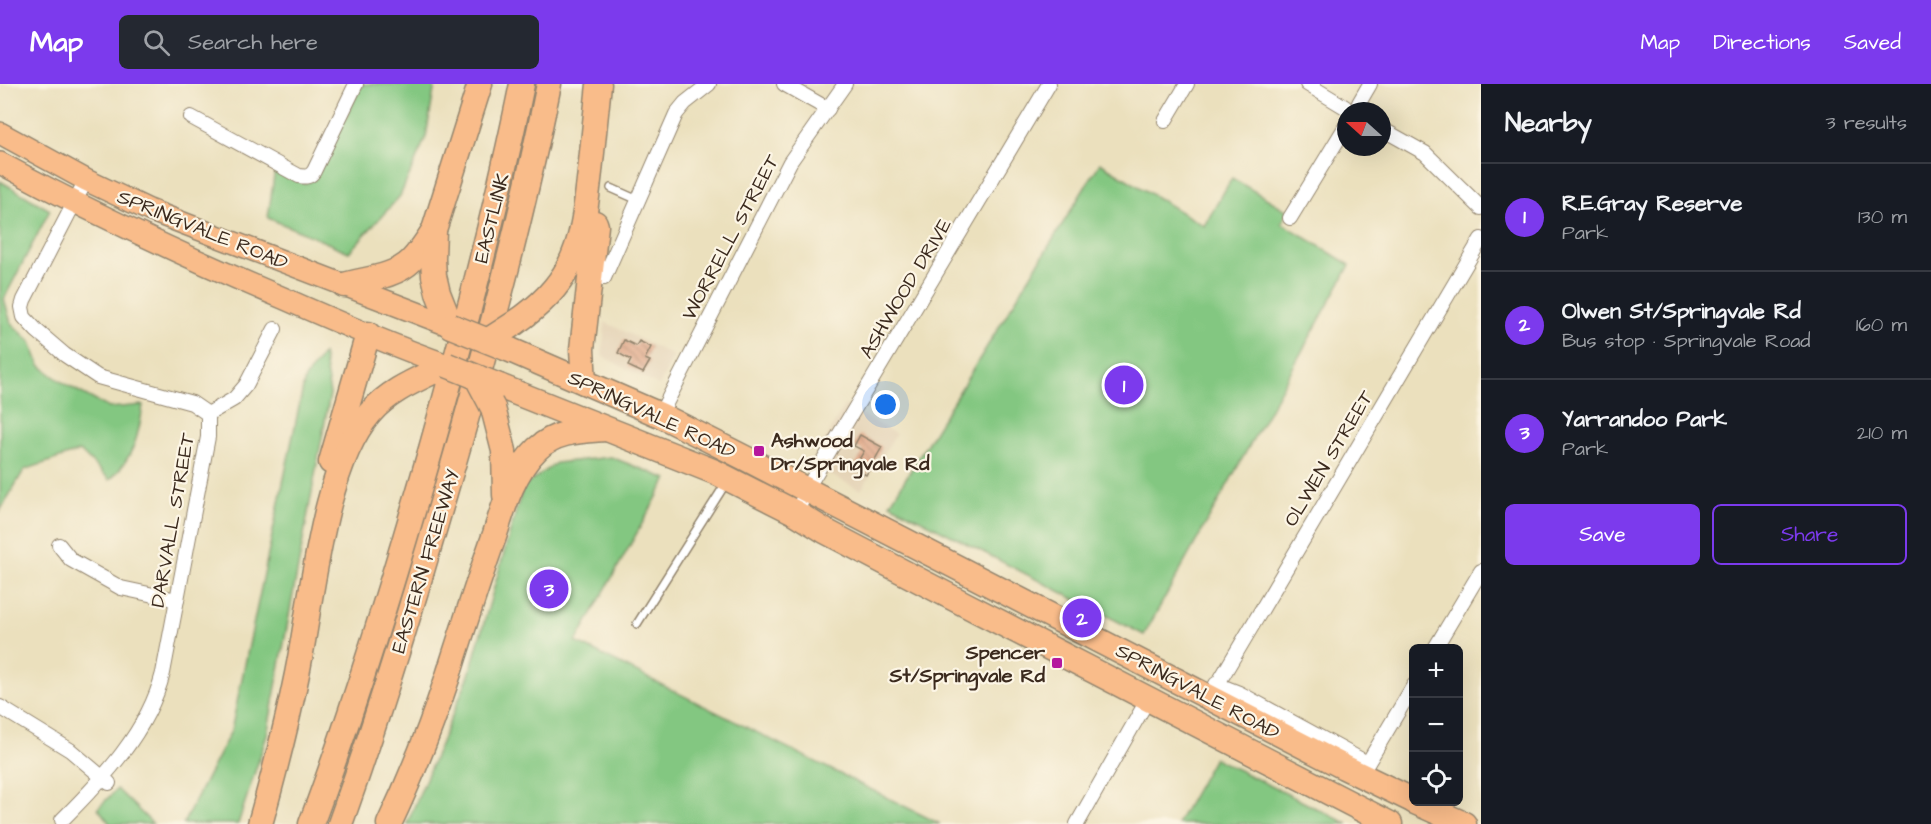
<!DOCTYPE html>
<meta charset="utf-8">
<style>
body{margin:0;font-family:"Architects Daughter",sans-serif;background:#242831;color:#f1f3f6}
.controls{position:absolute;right:18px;bottom:18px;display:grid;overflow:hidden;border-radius:9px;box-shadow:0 6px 24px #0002}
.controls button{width:54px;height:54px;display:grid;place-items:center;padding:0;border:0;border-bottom:2px solid #363941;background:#171b24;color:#f1f3f6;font:30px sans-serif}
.compass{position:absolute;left:1337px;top:18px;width:54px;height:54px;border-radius:50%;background:#171b24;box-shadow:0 6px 24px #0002;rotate:291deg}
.you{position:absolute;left:886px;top:321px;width:21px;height:21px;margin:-15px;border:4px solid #fff;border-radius:50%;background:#1a73e8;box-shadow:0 0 0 9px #1a73e833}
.badge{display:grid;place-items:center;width:39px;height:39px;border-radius:50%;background:#7c3aed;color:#fff;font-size:20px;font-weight:700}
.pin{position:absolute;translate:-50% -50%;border:3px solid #fff;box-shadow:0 2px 6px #0006}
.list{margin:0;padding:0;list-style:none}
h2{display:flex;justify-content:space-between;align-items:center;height:78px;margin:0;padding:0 24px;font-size:26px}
h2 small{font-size:20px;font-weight:400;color:#9ea1a6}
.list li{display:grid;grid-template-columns:39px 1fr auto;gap:18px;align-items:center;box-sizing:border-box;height:108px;padding:0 24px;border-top:2px solid #363941}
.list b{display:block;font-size:22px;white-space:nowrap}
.list p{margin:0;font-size:20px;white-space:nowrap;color:#9ea1a6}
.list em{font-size:20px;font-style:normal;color:#9ea1a6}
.actions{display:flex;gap:12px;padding:18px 24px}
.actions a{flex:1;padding:14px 0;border:2px solid #7c3aed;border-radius:9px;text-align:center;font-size:21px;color:#7c3aed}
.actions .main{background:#7c3aed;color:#fff}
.icon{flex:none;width:33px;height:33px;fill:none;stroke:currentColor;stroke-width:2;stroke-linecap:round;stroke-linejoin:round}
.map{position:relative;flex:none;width:1481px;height:740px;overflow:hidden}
header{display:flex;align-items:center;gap:36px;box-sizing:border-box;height:84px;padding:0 30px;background:#7c3aed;color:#fff}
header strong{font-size:28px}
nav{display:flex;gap:33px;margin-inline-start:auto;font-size:21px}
.search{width:420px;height:54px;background:#242831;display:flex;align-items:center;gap:15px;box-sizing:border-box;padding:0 21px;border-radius:9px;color:#9ea1a6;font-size:22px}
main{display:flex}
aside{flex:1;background:#171b24}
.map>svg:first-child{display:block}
</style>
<header>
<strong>Map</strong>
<div class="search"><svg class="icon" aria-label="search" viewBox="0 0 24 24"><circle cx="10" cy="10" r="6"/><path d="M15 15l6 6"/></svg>Search here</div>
<nav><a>Map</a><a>Directions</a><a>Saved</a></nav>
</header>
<main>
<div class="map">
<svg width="1481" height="740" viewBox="0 0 1481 740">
<defs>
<pattern id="building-back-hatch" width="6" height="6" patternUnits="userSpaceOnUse" patternTransform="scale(1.5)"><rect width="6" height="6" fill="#dea07f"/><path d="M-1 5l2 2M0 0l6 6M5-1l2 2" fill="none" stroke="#b58367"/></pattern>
</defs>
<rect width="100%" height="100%" fill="#fcf5e5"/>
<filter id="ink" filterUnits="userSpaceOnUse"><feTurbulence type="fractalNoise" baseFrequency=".0167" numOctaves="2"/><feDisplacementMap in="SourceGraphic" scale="12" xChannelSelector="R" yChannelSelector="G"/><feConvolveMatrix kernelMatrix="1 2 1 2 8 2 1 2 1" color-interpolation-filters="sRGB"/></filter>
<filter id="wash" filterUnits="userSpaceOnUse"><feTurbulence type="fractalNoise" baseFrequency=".008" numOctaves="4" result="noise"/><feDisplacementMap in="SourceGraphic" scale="24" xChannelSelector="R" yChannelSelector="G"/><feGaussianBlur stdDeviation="1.35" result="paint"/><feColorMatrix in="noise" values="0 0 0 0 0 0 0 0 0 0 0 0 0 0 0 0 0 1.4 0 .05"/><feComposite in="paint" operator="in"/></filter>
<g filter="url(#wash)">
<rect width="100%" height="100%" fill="#ebe0bd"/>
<g fill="#e3d1b4">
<polygon points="605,238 674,272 659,302 602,272"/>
<polygon points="845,321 896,350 861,406 810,381"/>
</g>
<g fill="#83c781" stroke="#5f7850" stroke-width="1.5">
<polygon points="362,0 435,0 426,53 400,112 349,168 268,134 275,85 305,100 315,95"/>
<polygon points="1100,79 1204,142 1232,94 1288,127 1282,139 1350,181 1144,551 890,420"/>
<path d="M0,97L50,126L4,215L11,239L31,258L40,281L52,291L65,300L109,324L143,321C139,352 133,374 110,396L80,367L24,386L0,427Z"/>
<polygon points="323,270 330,310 267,651 238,740 183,740 231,647 305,294"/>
<polygon points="611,373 667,395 576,558 940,740 407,740 469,591 523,403 556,379"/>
<polygon points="1214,674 1348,740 1177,740"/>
<polygon points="117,705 153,740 110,740 98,724"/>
</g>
<g id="blocks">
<g fill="url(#building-back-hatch)">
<polygon points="624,256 636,262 639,257 651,263 645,275 650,277 643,289 628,282 631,276 618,269"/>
<polygon points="860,351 882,363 866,391 854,384 864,367 854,362"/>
</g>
</g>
</g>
<g filter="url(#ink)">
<use href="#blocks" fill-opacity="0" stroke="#93856e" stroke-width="1.5"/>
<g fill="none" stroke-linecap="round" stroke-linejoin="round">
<g stroke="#93856e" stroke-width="10">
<g id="lane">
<polyline points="611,104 638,116"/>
<polyline points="637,540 726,399"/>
</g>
</g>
<g stroke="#93856e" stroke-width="16">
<g id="street">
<polyline points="784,0 828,25"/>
<polyline points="1307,0 1345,23"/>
<polyline points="1359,19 1370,0"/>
<path d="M191,33L299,92C306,93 310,93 314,87L356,0"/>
<polyline points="1165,37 1187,0"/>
<polyline points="1382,45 1425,69 1481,124"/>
<polyline points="86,96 24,216 22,223 24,233 37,247 65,271 98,293 192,319 208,330"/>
<polyline points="1290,134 1346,42"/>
<polyline points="604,194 676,30 685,19 709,0"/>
<polyline points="660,331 790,78 845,0"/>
<polyline points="796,429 812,396 1049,0"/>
<polyline points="59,461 71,476 121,504 177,516"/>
<polyline points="1435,564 1481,487"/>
<polyline points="1216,600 1239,609 1367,679"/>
<polyline points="1210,613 1481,155"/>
<polyline points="0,623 70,666 109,699"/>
<polyline points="1363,687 1414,601"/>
<path d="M62,736C103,695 148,648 163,589L208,353V330L234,315L246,301L275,245"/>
<polyline points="1077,740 1148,615"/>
</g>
</g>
<g stroke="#93856e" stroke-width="24">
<g id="primary">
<polyline points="0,49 86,96 149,126 451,242"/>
<path d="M0,79C92,129 186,173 283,214C337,238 391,261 447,281"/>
</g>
</g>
<g stroke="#93856e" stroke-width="27">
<g id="highway">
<path d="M344,201C365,195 395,193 411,177C420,168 427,157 434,146"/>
<path d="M515,239C537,224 557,206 569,182C584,153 586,120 590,88C593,58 596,29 599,0"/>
<polyline points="451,242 438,209 434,192 433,175 434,146 480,0"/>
<polyline points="508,265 660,331 745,374 1344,683 1414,717"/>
<polyline points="584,298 582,265 596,142 595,139"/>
<polyline points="499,302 715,388 796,429 825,447 951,513 1390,740"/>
<polyline points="493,324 504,367 505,411"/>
<polyline points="331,378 368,250"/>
<polyline points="1415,718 1464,740"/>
<path d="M260,740C274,690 287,640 297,590C312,518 322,384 370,329C391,305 419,295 447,281"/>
<path d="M311,740C357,617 395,491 431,365C465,244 497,123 522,0"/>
<path d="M340,740C379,632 412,522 444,412C484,276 521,139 549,0"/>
<path d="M389,740C412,692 431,643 448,592C463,545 478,497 495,450C504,421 514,387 537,365C556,347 580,347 605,345"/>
</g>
</g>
<use href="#lane" stroke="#fff" stroke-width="7"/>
<use href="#street" stroke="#fff" stroke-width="14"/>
<use href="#primary" stroke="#f9bc8a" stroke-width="21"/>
<use href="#highway" stroke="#f9bc8a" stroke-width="24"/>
<g stroke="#93856e" stroke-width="27" stroke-linecap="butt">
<g id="highway-bridge">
<polyline points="451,242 508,265"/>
<polyline points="487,257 515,239"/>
<polyline points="447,281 499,302"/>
<polyline points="476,292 493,324"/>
</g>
</g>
<use href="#highway-bridge" stroke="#f9bc8a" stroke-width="24"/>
</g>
</g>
<g fill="#b5179e" stroke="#fcf5e5" stroke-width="2">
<rect x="753" y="361" width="12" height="12" rx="3"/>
<rect x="1051" y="573" width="12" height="12" rx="3"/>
</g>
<g text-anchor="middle" stroke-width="4.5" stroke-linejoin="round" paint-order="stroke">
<g font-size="20" fill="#3b2a1e" stroke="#fcf5e5">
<text transform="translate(491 134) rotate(-76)" y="7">EASTLINK</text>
<text transform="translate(203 145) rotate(22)" y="7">SPRINGVALE ROAD</text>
<text transform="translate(730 153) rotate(-62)" y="7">WORRELL STREET</text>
<text transform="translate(905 204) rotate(-59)" y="7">ASHWOOD DRIVE</text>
<text transform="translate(652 330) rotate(25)" y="7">SPRINGVALE ROAD</text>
<text transform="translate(1328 374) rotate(-59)" y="7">OLWEN STREET</text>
<text transform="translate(172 436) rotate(-80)" y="7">DARVALL STREET</text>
<text transform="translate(425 477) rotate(-73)" y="7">EASTERN FREEWAY</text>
<text transform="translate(1198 607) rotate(28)" y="7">SPRINGVALE ROAD</text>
</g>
<g font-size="20" font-weight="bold" fill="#3b2a1e" stroke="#fcf5e5" text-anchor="start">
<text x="771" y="363">Ashwood<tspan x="771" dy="23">Dr/Springvale Rd</tspan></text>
<text x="1045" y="575" text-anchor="end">Spencer<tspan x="1045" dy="23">St/Springvale Rd</tspan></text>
</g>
</g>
</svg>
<div class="controls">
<button>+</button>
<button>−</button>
<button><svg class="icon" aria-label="locate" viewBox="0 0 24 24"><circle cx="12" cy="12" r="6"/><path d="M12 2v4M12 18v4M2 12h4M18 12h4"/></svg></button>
</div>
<svg class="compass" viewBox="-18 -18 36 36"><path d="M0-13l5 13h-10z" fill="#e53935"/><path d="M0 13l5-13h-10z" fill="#9ea1a6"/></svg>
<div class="you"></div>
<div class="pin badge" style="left:1124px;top:301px">1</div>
<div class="pin badge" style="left:1082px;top:534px">2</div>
<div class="pin badge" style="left:549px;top:505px">3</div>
</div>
<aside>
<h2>Nearby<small>3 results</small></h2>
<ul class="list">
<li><span class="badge">1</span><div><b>R.E.Gray Reserve</b><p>Park</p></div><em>130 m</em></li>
<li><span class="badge">2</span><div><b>Olwen St/Springvale Rd</b><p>Bus stop · Springvale Road</p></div><em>160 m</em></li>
<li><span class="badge">3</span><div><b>Yarrandoo Park</b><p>Park</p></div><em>210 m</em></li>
</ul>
<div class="actions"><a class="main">Save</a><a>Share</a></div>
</aside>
</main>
